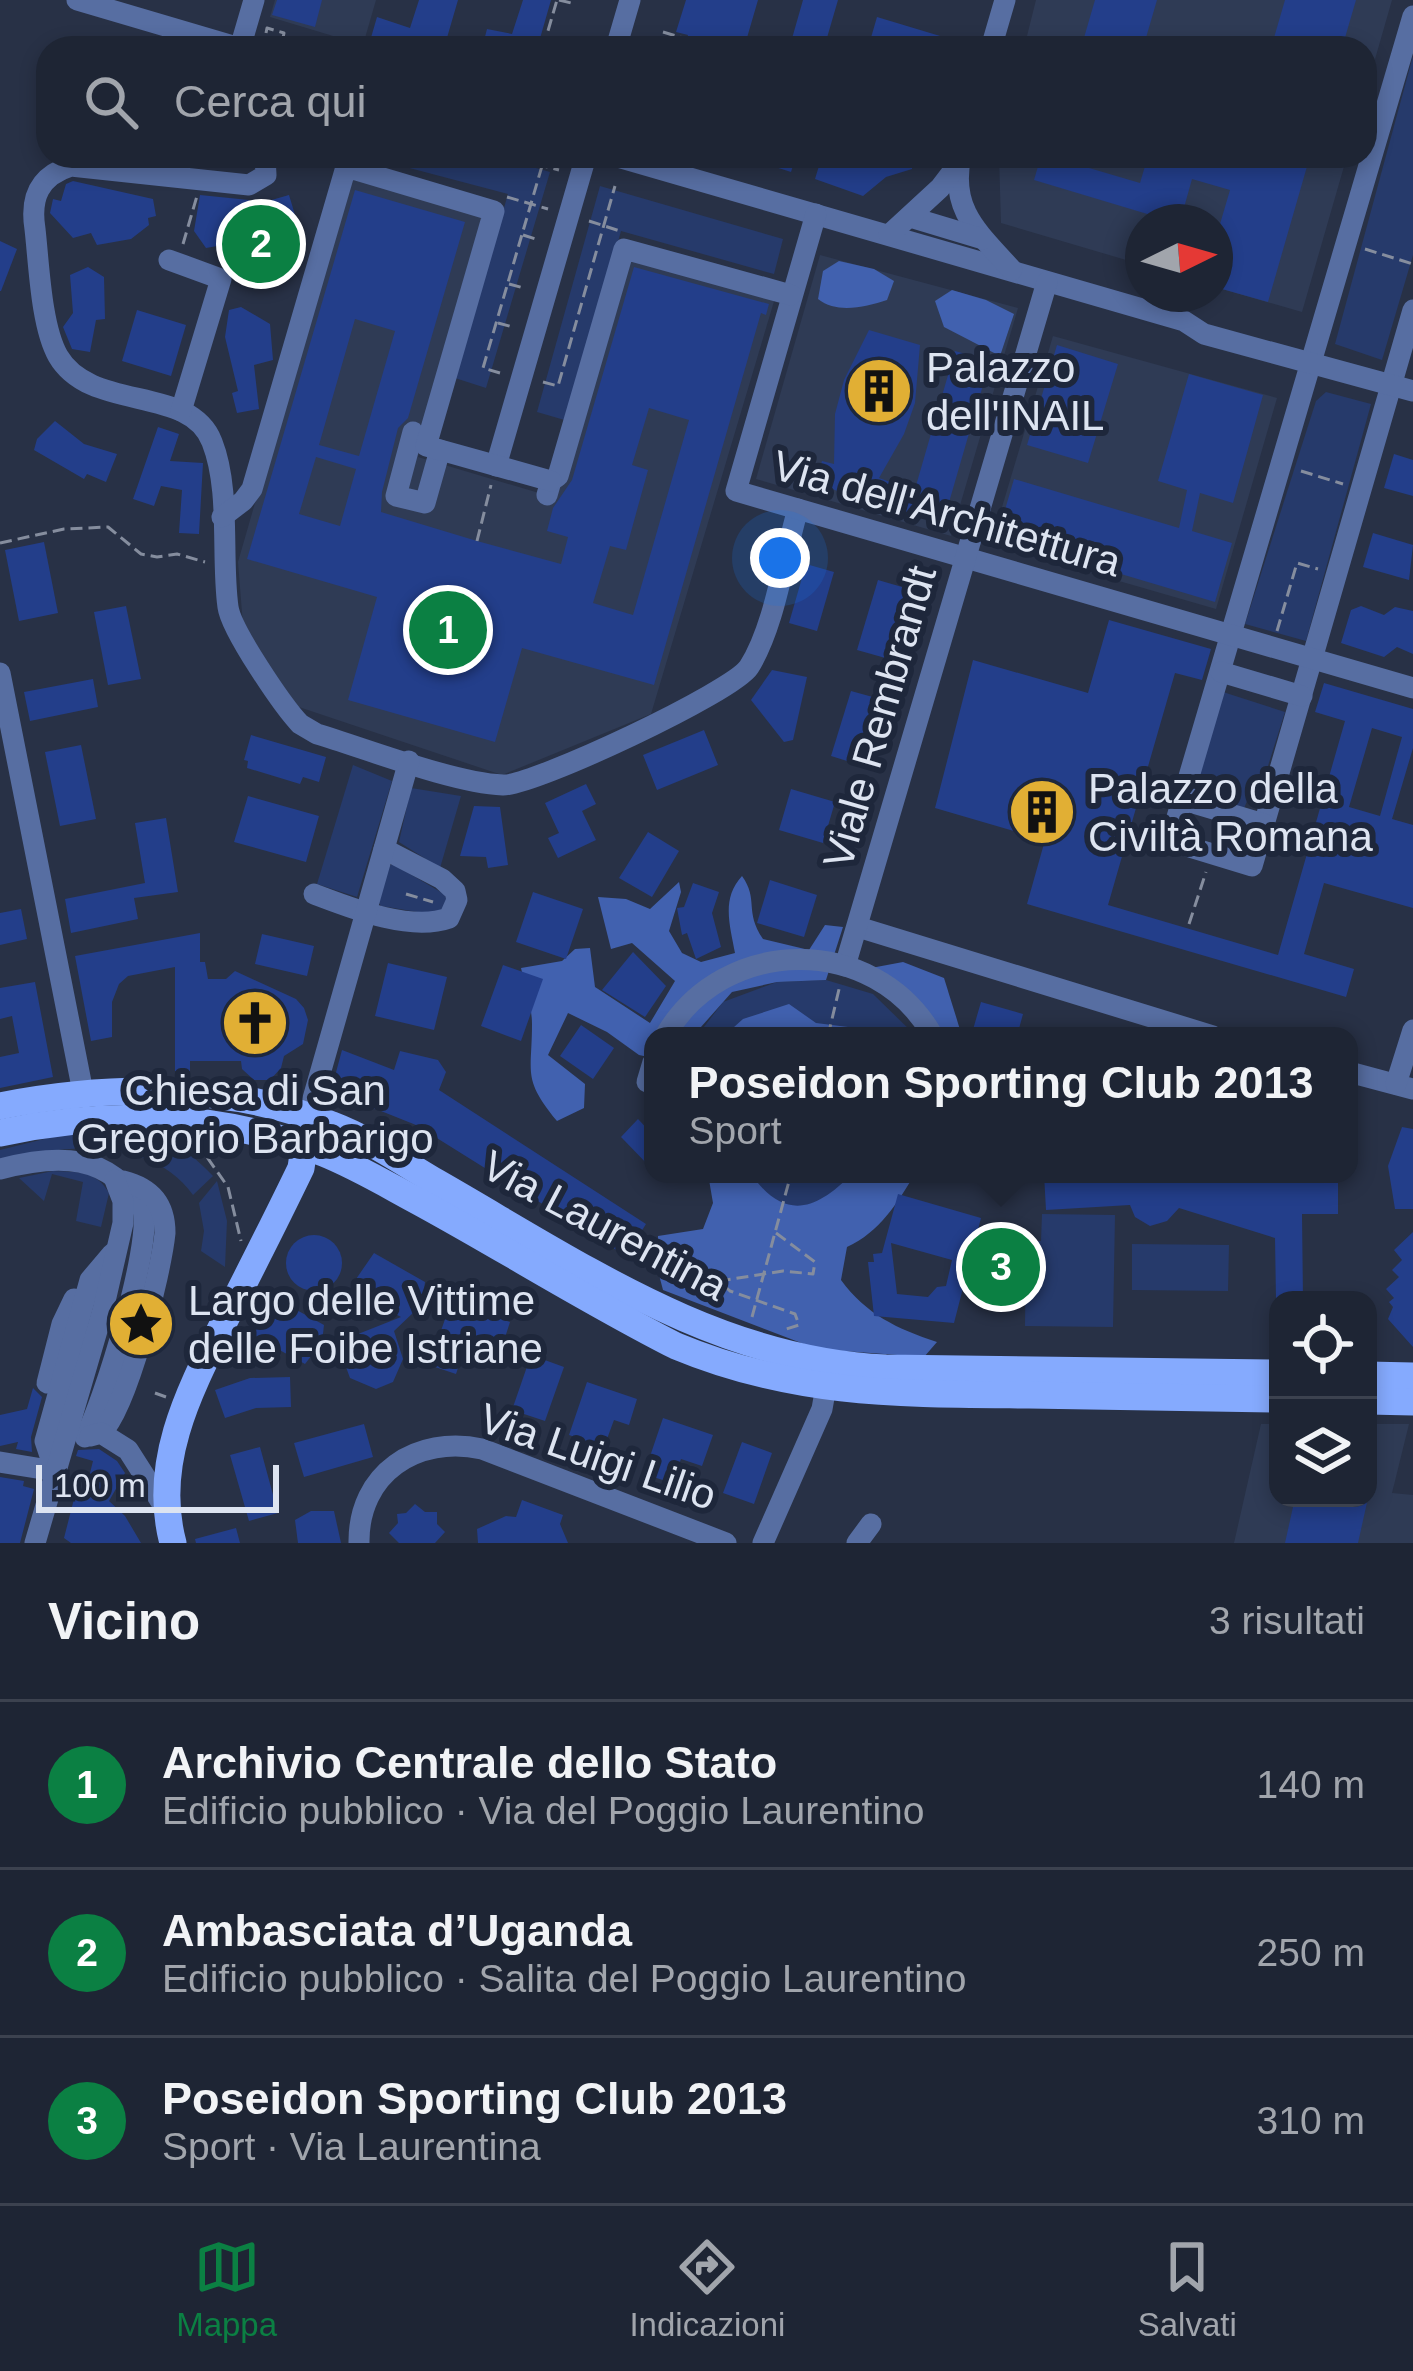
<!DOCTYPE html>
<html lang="it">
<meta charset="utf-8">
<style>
body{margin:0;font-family:Arial,sans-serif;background:#262d3c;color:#f1f3f6}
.controls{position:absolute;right:36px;bottom:36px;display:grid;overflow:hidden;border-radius:24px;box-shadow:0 6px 18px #0003}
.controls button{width:108px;height:108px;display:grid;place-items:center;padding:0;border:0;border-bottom:3px solid #3c424f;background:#1e2534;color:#f1f3f6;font:60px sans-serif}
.compass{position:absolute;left:1125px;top:204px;width:108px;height:108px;border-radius:50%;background:#1e2534;box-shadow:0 6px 18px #0003;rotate:85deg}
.scale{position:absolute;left:36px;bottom:30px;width:243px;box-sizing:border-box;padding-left:12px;border:6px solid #dde4f1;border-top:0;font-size:33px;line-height:42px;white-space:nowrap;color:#dde4f1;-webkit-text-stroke:9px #1e273b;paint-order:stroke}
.you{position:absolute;left:780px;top:558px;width:42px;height:42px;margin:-30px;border:9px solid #fff;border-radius:50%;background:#1a73e8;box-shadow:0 0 0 18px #1a73e833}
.badge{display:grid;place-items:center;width:78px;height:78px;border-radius:50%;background:#0b8043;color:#fff;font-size:39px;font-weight:700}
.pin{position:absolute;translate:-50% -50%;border:6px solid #fff;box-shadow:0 3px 12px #0006}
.popup{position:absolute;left:644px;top:1027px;width:714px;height:156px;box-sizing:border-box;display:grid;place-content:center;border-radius:24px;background:#1e2534;filter:drop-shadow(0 3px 9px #0005);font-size:39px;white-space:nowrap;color:#a1a5ac}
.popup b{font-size:45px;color:#f1f3f6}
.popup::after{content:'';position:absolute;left:50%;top:100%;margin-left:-24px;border:24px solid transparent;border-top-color:#1e2534}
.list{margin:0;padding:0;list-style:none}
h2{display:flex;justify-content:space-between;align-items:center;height:156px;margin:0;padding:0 48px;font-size:51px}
h2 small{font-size:39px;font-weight:400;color:#a1a5ac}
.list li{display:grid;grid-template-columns:78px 1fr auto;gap:36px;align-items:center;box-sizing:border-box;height:168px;padding:0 48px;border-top:3px solid #3c424f}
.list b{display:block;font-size:45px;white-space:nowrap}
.list p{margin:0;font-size:39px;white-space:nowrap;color:#a1a5ac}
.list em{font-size:39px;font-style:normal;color:#a1a5ac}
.icon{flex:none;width:66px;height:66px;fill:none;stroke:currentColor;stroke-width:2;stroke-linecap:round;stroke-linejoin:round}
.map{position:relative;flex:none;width:1413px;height:1543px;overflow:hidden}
.search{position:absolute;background:#1e2534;box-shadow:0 6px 18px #0003;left:36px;right:36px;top:36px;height:132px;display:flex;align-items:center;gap:30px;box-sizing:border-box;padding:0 42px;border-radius:36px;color:#a1a5ac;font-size:45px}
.sheet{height:660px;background:#1e2534}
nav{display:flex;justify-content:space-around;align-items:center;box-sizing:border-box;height:168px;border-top:3px solid #3c424f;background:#1e2534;font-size:33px;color:#a1a5ac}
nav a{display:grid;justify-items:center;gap:6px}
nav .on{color:#0b8043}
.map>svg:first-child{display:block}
</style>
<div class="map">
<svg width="1413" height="1543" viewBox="0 0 1413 1543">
<rect width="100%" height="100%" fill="#283146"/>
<g fill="#2f3b55">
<polygon points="275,0 376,0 363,45 270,17"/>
<polygon points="1036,0 1392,0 1365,94 1365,48 1024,48"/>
<polygon points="999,156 1347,156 1302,312 1215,287 1215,222 1143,222 1143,265 1001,223"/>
<polygon points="349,177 488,216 418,457 549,496 619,256 775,298 651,714 502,775 290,704 243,625 238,562"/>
<polygon points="820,255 1018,308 951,536 756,479"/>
<polygon points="1053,336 1277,398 1216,609 991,544"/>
<polygon points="1261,1424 1278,1424 1278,1498 1368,1498 1368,1424 1409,1424 1392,1493 1413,1495 1413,1543 1234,1543"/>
</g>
<g fill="#263a6b">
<polygon points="1413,56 1413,255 1382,360 1335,344"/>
<polygon points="364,156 494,156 550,172 486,388 455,378 508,194"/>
<polygon points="600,186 783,239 774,274 621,231 568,421 537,412"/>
<polygon points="1326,392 1371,404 1306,641 1245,624 1316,401"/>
<polygon points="1223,692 1285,712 1256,804 1247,801 1243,811 1201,798 1203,788 1193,785"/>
<polygon points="353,765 392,781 357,897 317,884"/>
<polygon points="411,788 461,796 440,868 399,842"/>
<polygon points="393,864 444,894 449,903 436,915 381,906 379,903 389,866"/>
<polygon points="826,980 873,994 916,1036 697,1036 723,1002 777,982"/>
<path d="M113,1130C160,1135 179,1140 213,1176L193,1195C150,1135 62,1145 0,1160V1150L56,1136Z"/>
<path d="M53,1171C77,1172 96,1170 109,1193L101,1227L76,1221L83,1182L52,1174L44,1201L19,1178Z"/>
<polygon points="709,1174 922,1174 836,1236"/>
<polygon points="217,1181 227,1221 225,1267 201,1251 204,1231 199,1203"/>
<polygon points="1042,1214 1115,1215 1113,1327 1025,1326 1026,1241 1041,1241"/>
<polygon points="1132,1244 1229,1245 1228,1291 1132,1290"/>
</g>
<g fill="#4161af">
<path d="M839,261L874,269L894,281L887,300C865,307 837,314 818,299L823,271Z"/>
<polygon points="952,290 986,300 1014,314 1000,356 944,327 935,301"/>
<path d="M742,876C759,900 744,911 763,939L809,950L825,925L843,927L826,980L777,982L732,992L693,1036H653V1058L639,1055L607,1032L568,1013L548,1055L585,1084L584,1108L557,1121C522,1078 532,1074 532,1024C532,1006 525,986 521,968L562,961L575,949L590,948L595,987L650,1023L675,981L632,943L611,949L598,897L626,899L650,909L679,882L681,892L669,931L682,953L701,962L735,953C730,925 721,899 742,876Z"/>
<polygon points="903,962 944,978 962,1036 924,1036 871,968"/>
<polygon points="789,1004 816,1023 880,1031 883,1036 724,1036 743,1019"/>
<path d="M708,1174H751C785,1222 816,1210 852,1174H915C897,1203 880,1232 847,1247L841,1280C866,1314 897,1329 937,1342L924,1357L817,1349L663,1290L658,1271V1236L703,1229L713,1203Z"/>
</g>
<g fill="#233e8a" fill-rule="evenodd">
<polygon points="277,0 322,0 315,27 272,15"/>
<polygon points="419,0 458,0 444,48 368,48 377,17 410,28"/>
<polygon points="523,0 551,0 539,42 546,48 482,48 487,29 512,34"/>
<polygon points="686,0 758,0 744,48 716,43 714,48 684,48 688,35 676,32"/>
<polygon points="803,0 838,0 824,48 791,42"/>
<polygon points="1095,0 1157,0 1143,48 1081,48"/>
<polygon points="1285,0 1356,0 1342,48 1271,48"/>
<polygon points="877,17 970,45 970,48 868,48"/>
<polygon points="750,156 796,156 791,172 750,159"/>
<polygon points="822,156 906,156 912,158 912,169 886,177 863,196 815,179"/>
<polygon points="1041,156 1081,156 1079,165 1140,183 1148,156 1310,156 1268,302 1215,287 1215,241 1230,190 1192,179 1180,222 1174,222 1034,180"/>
<polygon points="73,181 153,199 156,216 148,218 149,225 131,239 97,245 91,233 73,238 50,213 53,199 61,201 66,184"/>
<path d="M355,190L465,222L408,418L398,428L382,492L381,512L477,541L561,564L568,537L547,531L553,508L572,480L634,267L769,304L766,315L761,313L654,685L522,648L495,742L348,700L377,597L247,559ZM355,319L395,331L359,456L319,445ZM649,408L689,420L633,615L593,603L610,546L626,550L648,470L632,465ZM316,457L356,469L340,526L299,514Z"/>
<polygon points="200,195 249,200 254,205 289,195 299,228 281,232 291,270 257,278 246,241 206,248 194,231"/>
<polygon points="0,241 17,249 1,291 0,291"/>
<polygon points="88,267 104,277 105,319 96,320 90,352 72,349 63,327 73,313 70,275"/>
<polygon points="241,307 270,324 273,360 254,365 259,409 237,413 232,393 238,391 225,337 229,310"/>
<polygon points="137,310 186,325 171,376 122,361"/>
<polygon points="869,330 920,345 915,403 904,434 879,478 902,486 915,489 955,351 990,361 943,523 815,484 822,461 834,464 835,414 844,380"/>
<polygon points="1057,345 1118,364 1088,463 1027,445"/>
<polygon points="1189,374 1263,395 1233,503 1200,493 1192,531 1232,543 1215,602 997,537 1014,479 1179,528 1187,490 1158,481"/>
<polygon points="55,421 84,444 117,454 106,482 87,474 84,479 34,450 37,439"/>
<polygon points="158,427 179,434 170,461 203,463 199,534 179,533 182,490 161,486 154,506 133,499"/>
<polygon points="1394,454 1413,460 1413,496 1384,488"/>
<polygon points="1373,533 1413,545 1409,580 1363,567"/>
<polygon points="44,542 58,613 19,621 5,550"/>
<polygon points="806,564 834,572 817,631 789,623"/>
<polygon points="878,580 909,589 889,659 857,650"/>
<polygon points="126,606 141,679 108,685 94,612"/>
<polygon points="1361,606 1384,615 1395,607 1413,611 1413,654 1397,647 1384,657 1341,643 1351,610"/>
<path d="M1109,620L1211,649L1202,680L1175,673L1108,905L1278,955L1345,721L1315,712L1324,683L1413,709V748L1392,819L1413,825V908L1324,883L1304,954L1354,969L1346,997L1027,904L1045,840L935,808L973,660L1088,693ZM1372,728L1402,737L1380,816L1349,807Z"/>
<polygon points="772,670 807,677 793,740 784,742 751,700"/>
<polygon points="93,679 98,707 30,721 24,692"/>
<polygon points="851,691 880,699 860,765 831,756"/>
<polygon points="704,730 718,765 657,790 643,755"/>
<polygon points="251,735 326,757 319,782 303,777 300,784 247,768 248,761 244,760"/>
<polygon points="81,745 96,819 60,826 45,752"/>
<polygon points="586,784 596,804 582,811 596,840 558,858 548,838 559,833 545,803"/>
<polygon points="791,789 835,802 823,843 779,830"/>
<polygon points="248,796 319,816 306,862 234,842"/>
<polygon points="474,806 500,807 508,865 488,868 486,857 460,856"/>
<polygon points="166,818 178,892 134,898 138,919 71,933 65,899 145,883 135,823"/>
<polygon points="648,832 679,851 652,897 619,878"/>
<polygon points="770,880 817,895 804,937 757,923"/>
<polygon points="693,883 719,892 712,913 721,947 696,959 687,933 682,935 677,908 684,907"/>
<polygon points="533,892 583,909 566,959 516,942"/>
<polygon points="21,909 27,939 0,945 0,913"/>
<polygon points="200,933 200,962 205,962 208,979 226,979 235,971 296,999 304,1008 308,1020 303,1044 284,1056 281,1068 270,1080 254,1080 242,1069 241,1061 190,1061 190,1071 175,1071 175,967 128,976 119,984 112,1002 112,1037 91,1041 75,956"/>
<polygon points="262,934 314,946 307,976 255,964"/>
<polygon points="633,952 666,986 645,1017 602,990"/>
<polygon points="388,963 447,977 434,1030 375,1016"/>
<polygon points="503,965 543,979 521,1041 481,1026"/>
<polygon points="35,982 53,1077 0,1088 0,1057 19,1053 12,1016 0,1019 0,988"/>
<polygon points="981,1002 1023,1014 1017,1036 972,1033"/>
<polygon points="581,1025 614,1048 593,1079 560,1056"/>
<polygon points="342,1050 394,1070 400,1051 438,1060 446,1072 439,1090 646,1224 626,1256 416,1125 331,1091"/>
<polygon points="638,1119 653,1135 653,1170 621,1137"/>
<polygon points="1402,1127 1413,1129 1413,1209 1395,1209 1388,1166"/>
<polygon points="1044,1174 1270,1174 1286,1179 1287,1174 1303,1174 1304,1183 1338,1183 1338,1214 1302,1214 1303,1300 1276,1300 1275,1238 1179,1208 1167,1221 1150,1226 1135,1217 1130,1205 1046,1210"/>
<path d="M898,1194L981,1218L954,1323L874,1316L868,1262H874L873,1254L882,1253ZM891,1243L952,1260L946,1286L937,1287L928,1297L897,1294Z"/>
<polygon points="1413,1232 1413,1347 1388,1319 1393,1307 1389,1302 1394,1298 1386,1289 1399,1277 1392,1270 1402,1260 1394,1250"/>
<circle cx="314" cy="1263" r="28"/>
<polygon points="374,1253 425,1282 423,1298 415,1311 394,1331 403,1359 393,1382 376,1389 350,1378 343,1359 353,1336 401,1317 355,1292 354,1282"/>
<polygon points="273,1297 324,1325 322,1342 305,1364 254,1336 253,1326 263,1305"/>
<polygon points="451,1302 510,1322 501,1350 468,1338 456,1374 429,1365"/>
<polygon points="531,1355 564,1367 545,1421 512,1410"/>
<polygon points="290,1377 291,1407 256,1408 225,1418 215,1390 250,1378"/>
<polygon points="587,1382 637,1399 629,1425 614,1420 604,1447 569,1435"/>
<polygon points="33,1388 42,1397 31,1437 32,1452 16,1449 18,1442 0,1446 0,1415 27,1409"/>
<polygon points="663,1418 713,1435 702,1466 681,1459 672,1483 644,1474"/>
<polygon points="364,1424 373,1457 304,1477 294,1443"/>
<polygon points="742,1442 772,1453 754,1504 723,1493"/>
<polygon points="260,1447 278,1513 249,1521 230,1455"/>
<polygon points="99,1449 117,1461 125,1473 109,1501 125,1516 141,1543 71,1543 64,1538 74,1499 85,1493 93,1461 76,1456 78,1450"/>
<polygon points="0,1477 24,1481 23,1486 34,1489 20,1543 0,1543"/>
<polygon points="1295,1498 1368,1498 1358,1543 1285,1543"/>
<polygon points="522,1500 563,1515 560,1524 568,1543 478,1543 477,1529 506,1516 516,1517"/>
<polygon points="415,1504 425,1512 437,1512 437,1524 445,1532 435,1543 399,1543 389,1533 398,1523 397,1514 406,1513"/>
<polygon points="311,1511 334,1511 341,1543 298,1543 295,1520"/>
<polygon points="236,1528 240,1543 196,1543 195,1539"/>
</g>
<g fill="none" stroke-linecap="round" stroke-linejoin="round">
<g stroke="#858d9e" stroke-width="3" stroke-dasharray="12 6" stroke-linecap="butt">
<polyline points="559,0 571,3 572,0"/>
<polyline points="663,32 683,38 680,48"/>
<polyline points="266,33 267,28 284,33 282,43 300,48"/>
<polyline points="543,48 557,0"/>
<polyline points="536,164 559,170"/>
<polyline points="507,197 548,209"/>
<polyline points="589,221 620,231"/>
<polyline points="523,235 539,240"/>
<polyline points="183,244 197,196"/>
<polyline points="1365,249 1413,264"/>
<polyline points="509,284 524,288"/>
<polyline points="498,323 513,327"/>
<polyline points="500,373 483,368 542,166"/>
<polyline points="543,382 558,386 615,186"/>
<polyline points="1301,471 1343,484"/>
<polyline points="477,541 491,485"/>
<polyline points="0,543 64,529 108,527 141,554 157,557 177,554 205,562"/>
<polyline points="1277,631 1297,563 1318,569"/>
<polyline points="406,894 433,902"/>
<polyline points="1189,924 1206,872"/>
<polyline points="828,1036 840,985"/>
<polyline points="197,1143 228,1187 241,1241"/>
<polyline points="776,1233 815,1262 813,1274 783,1271 719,1281 730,1291 795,1314 799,1325 783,1330"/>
<polyline points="752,1317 791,1174"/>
<polyline points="155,1393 166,1397"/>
</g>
<g stroke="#576ea2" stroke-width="21">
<polyline points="77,0 240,48 254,0"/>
<polyline points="1413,16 1170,841 1252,866 1413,310"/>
<polyline points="616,48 630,0"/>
<polyline points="991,48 1005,0"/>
<path d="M265,156L266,175L249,185L71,166C39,176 30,198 35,229C39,264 41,326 58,356C91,413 190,384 212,442C231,490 221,557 228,607C231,630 283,706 300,724L317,734C367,749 454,783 503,785C533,786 733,692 749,667C775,626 784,556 798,509"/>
<polyline points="614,156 1184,321 1204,334 1413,391"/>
<path d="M961,156C949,210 979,233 1012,270"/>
<polyline points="816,214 736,491 1413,688"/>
<polyline points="910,217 983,239"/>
<polyline points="889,235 940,188 959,163"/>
<polyline points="169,260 221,279 181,411"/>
<polyline points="413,432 396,496 425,503 440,450"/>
<polyline points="496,466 586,156"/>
<polyline points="547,495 551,481 558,476 624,249 791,295"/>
<polyline points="222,517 243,501 252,489 346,167 494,211 426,446 551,481"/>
<polyline points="1221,672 1302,696"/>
<polyline points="0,673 83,1092"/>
<polyline points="1183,800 1264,824"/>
<path d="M314,894C351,908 410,932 449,918L457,900L455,891L442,879L384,849"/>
<polyline points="858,927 1213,1036"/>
<polyline points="845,966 1047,282"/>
<path d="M665,1036C723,935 875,933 933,1036"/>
<polyline points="1349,1072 1413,1089"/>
<polyline points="647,1082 653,1062"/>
<polyline points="1396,1084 1413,1030"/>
<polyline points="308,1116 409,761"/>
<path d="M0,1169C57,1154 109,1152 143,1210C152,1245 104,1402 85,1437"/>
<polyline points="47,1383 62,1324 74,1299"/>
<path d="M101,1433C128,1407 161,1273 165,1233C165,1204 151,1188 123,1181"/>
<polyline points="90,1436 101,1433 128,1450 165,1508"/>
<polyline points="0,1462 55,1471"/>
<polyline points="55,1471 45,1441 90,1280 112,1254"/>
<polyline points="35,1543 103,1310 123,1223 123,1201 115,1180"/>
<path d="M359,1543C358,1473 417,1435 482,1449L726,1543"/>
<polyline points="763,1543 822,1409 828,1375"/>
<polyline points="857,1543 871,1524"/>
</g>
<g stroke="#85aafe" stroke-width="27">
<path d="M0,1106C108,1085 229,1082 332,1125C369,1139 402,1162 436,1182C578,1263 717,1361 886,1368L1278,1373"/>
<path d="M0,1133C108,1109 219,1113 323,1153C358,1167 389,1186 421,1203C507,1250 589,1302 676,1346C796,1396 903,1394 1029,1395C1112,1396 1195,1397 1278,1399"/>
<polyline points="1368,1375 1413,1376"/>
<polyline points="1368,1401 1413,1402"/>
<path d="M173,1543C151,1461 191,1388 227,1316C252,1267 277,1218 301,1168L306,1134"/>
</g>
</g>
<defs>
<g id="building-disc" transform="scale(3.45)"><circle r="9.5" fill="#e1af34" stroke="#1e273b"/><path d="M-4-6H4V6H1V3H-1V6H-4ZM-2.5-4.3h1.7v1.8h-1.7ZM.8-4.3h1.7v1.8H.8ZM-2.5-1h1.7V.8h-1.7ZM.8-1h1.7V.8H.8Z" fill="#111"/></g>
<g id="church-disc" transform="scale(3.45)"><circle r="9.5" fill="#e1af34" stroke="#1e273b"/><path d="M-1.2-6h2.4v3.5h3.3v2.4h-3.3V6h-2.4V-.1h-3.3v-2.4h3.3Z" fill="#111"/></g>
<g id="sight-disc" transform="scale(3.45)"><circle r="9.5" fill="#e1af34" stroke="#1e273b"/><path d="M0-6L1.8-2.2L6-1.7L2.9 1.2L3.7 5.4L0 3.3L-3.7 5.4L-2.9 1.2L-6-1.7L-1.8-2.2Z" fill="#111"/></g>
</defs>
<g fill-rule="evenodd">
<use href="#building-disc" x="879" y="391"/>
<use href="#building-disc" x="1042" y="812"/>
<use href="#church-disc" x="255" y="1023"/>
<use href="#sight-disc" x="141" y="1324"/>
</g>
<g text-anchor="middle" stroke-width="12" stroke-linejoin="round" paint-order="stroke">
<g font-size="42" fill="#dde4f1" stroke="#1e273b" text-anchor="start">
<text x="926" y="382">Palazzo<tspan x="926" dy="48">dell'INAIL</tspan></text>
<text x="1088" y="803">Palazzo della<tspan x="1088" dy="48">Civiltà Romana</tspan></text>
<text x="255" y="1105" text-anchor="middle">Chiesa di San<tspan x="255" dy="48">Gregorio Barbarigo</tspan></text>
<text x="188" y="1315">Largo delle Vittime<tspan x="188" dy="48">delle Foibe Istriane</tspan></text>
</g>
<g font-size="42" fill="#dde4f1" stroke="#1e273b">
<text transform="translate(947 513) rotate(16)" y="15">Via dell'Architettura</text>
<text transform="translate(879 717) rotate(-74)" y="15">Viale Rembrandt</text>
<text transform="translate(605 1225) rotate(28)" y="15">Via Laurentina</text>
<text transform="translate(598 1456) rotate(19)" y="15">Via Luigi Lilio</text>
</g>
</g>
</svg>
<div class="controls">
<button><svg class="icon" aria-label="locate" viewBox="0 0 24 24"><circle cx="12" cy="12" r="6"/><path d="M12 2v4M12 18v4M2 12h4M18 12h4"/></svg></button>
<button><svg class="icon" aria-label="layers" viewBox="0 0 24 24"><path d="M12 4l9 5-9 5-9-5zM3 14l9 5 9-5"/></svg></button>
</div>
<svg class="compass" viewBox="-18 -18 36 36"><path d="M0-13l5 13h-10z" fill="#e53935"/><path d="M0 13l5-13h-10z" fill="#a1a5ac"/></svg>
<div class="scale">100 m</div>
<div class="you"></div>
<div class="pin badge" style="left:448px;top:630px">1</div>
<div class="pin badge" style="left:261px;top:244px">2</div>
<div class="pin badge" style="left:1001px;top:1267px">3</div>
<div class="popup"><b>Poseidon Sporting Club 2013</b>Sport</div>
<div class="search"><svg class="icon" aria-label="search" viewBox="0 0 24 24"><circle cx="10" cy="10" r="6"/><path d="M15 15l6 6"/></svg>Cerca qui</div>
</div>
<section class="sheet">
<h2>Vicino<small>3 risultati</small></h2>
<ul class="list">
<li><span class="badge">1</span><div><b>Archivio Centrale dello Stato</b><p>Edificio pubblico · Via del Poggio Laurentino</p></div><em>140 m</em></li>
<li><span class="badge">2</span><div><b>Ambasciata d’Uganda</b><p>Edificio pubblico · Salita del Poggio Laurentino</p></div><em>250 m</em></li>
<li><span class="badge">3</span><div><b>Poseidon Sporting Club 2013</b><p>Sport · Via Laurentina</p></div><em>310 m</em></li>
</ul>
</section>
<nav>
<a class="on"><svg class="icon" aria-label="map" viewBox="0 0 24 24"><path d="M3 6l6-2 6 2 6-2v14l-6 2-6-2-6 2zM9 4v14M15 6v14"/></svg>Mappa</a>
<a><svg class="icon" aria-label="directions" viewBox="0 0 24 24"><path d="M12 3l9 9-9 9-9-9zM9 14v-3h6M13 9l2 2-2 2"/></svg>Indicazioni</a>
<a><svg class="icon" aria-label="saved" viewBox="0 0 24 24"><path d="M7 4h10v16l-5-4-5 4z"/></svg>Salvati</a>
</nav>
